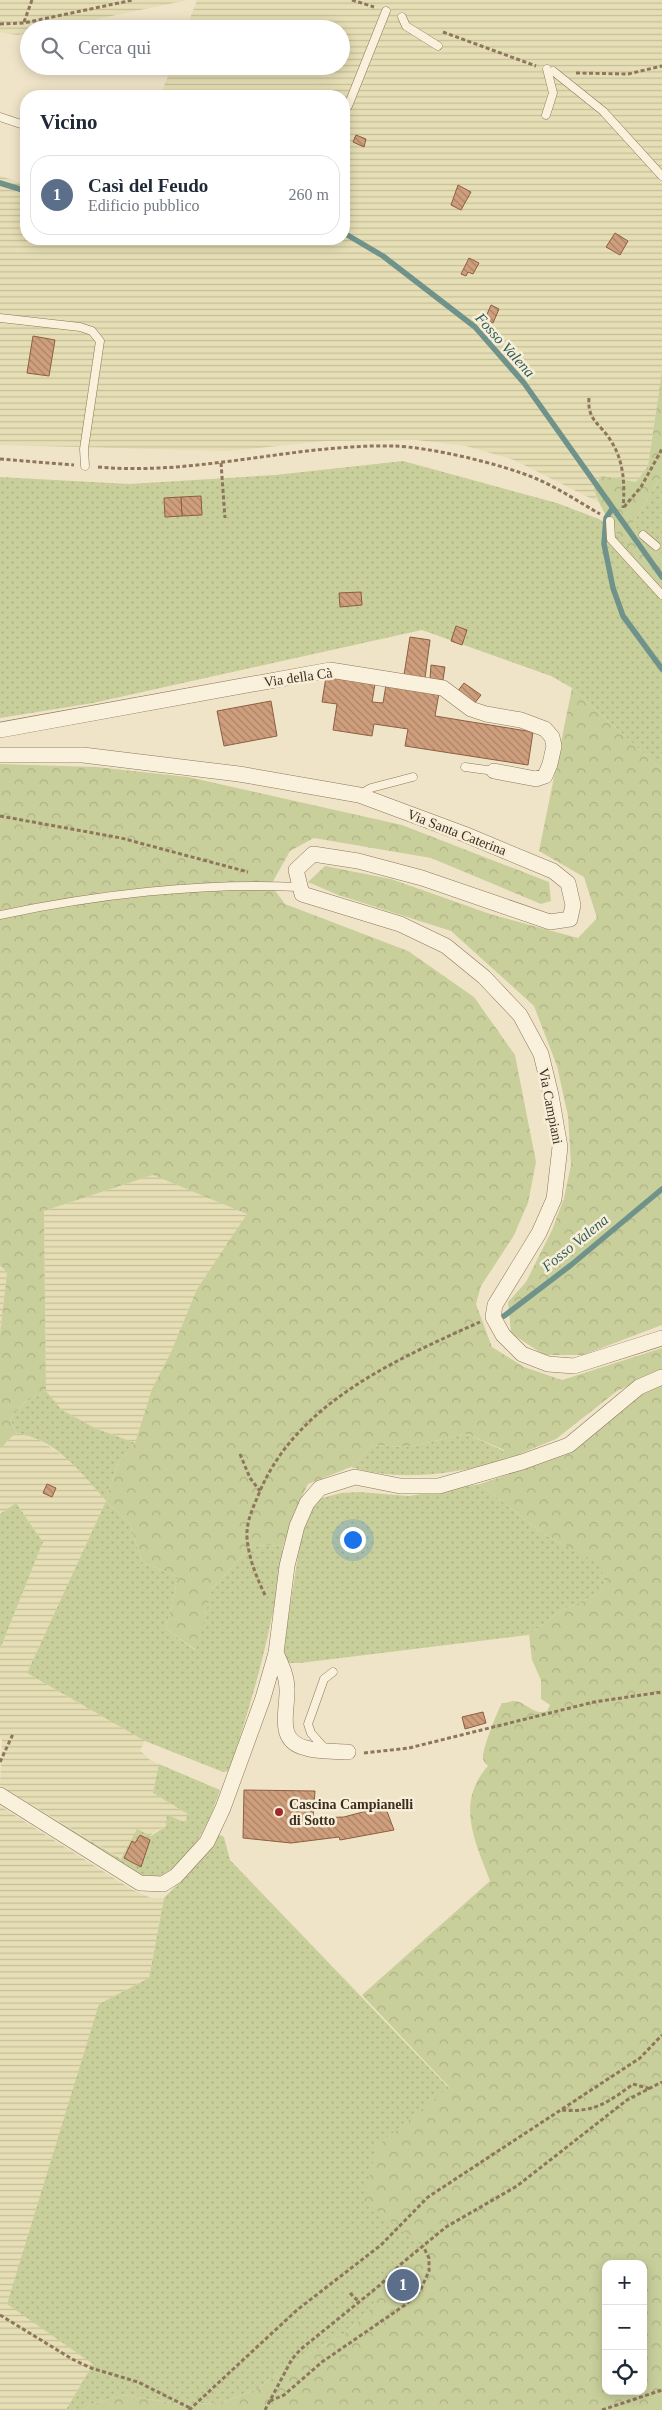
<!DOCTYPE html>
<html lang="it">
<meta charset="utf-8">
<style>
body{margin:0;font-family:Georgia,serif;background:#f6f6f7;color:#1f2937}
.controls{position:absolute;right:15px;bottom:15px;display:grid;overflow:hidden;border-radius:10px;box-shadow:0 2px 12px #0003}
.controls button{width:45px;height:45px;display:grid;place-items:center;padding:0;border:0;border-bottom:1px solid #e0e1e3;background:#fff;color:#1f2937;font:25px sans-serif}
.you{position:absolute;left:352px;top:1539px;width:18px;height:18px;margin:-12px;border:4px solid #fff;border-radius:50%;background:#1a73e8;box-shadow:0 0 0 8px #1a73e833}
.badge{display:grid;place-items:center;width:32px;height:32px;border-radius:50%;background:#0b8043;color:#fff;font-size:16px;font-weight:700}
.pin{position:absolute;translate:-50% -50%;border:2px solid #fff;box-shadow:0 1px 5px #0006}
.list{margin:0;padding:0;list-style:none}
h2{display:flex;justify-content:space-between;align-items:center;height:65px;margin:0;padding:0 20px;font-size:21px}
h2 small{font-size:16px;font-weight:400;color:#747a83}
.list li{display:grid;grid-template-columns:32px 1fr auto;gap:15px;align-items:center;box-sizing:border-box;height:80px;margin:0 10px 10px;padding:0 10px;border:1px solid #e0e1e3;border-radius:20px}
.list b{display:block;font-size:19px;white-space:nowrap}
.list p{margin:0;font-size:16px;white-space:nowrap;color:#747a83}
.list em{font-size:16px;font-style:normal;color:#747a83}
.icon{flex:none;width:28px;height:28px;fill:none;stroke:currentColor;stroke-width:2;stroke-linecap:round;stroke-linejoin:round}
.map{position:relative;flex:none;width:662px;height:2410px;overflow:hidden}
.search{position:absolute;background:#fff;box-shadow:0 2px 12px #0003;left:20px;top:20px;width:330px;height:55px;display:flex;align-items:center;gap:12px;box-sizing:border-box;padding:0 18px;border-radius:28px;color:#747a83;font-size:19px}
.panel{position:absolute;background:#fff;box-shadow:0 2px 12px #0003;left:20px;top:90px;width:330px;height:155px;border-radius:20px}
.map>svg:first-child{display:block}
</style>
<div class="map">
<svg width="662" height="2410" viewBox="0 0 662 2410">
<defs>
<pattern id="farmland-rules" width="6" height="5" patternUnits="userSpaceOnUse" patternTransform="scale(1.25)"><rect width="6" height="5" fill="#e6deb5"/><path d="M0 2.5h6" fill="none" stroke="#c6bf9b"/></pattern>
<pattern id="grass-dots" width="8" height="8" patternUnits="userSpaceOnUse" patternTransform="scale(1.25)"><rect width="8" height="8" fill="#c9cf9b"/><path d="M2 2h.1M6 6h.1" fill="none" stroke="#aeb285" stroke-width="1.8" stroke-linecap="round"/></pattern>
<pattern id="forest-crowns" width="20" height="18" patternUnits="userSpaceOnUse" patternTransform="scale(1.25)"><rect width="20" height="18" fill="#c9cf9b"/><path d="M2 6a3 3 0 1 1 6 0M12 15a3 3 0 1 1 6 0" fill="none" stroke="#aeb285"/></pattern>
<pattern id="building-back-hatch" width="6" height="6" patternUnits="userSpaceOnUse" patternTransform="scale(1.25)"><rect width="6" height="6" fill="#cf9f7d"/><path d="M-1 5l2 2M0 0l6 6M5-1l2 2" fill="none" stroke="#a98266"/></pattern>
</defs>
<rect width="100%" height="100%" fill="#f0e4c8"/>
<g fill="url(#farmland-rules)">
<polygon points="0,0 188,0 49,29 29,29 29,33 17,35 0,32"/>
<polygon points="197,0 662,0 662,371 648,466 636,483 594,489 598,502 514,460 466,446 416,440 325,441 230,451 0,445 0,176 26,184 26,239 344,239 344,96 160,96 172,66 341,66 341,29 186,29"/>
<polygon points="153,1175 248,1214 197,1289 171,1352 152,1389 135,1443 95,1428 62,1410 46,1391 44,1211"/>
<polygon points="0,1265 7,1271 0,1334"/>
<polygon points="16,1433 33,1436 73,1462 106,1501 27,1673 145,1741 140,1750 150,1760 159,1764 153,1793 189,1814 185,1823 166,1826 156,1831 122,1859 0,1786 2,1740 0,1738 0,1649 43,1542 16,1503 0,1514 0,1448"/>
<polygon points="0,1806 131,1889 151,1898 164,1898 149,1978 99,2004 93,2364 66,2410 0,2410"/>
</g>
<g fill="url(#grass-dots)">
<polygon points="403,461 557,503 599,519 617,530 635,556 662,587 662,770 572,688 551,676 422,630 93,703 0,718 0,477 129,484 275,475"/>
<polygon points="662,475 662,560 641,541 633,523"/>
<path d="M46,1391L62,1410L95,1428L135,1443L117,1465L106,1501L130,1524L142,1562L178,1577L166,1629L195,1650L212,1589L253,1545L283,1546C275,1623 253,1698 229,1771L223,1772L145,1741L27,1673L106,1501C81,1472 56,1439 16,1433L10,1419L25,1402Z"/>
<path d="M467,1434L504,1451L500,1462C451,1474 400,1482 351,1467L373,1445L407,1447Z"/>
<polygon points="480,1484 545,1535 601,1564 605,1583 600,1593 562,1610 529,1635 300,1663 281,1663 303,1524 318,1499 341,1493 359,1492 409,1496"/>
<polygon points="16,1503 43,1542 0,1649 0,1514"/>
<path d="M159,1764L220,1790C208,1827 194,1852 165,1878L140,1877L0,1787L121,1859L137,1829L151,1836L166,1826L167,1814L185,1823L188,1814L153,1793Z"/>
<polygon points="218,1834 224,1837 230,1860 449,2088 376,2147 426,2248 408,2261 382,2289 368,2313 345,2333 290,2365 257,2389 221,2403 178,2404 124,2395 89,2405 83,2410 66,2410 93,2364 7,2304 99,2004 149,1978 164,1898 203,1858"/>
</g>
<g fill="url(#forest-crowns)" fill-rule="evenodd">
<path d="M662,371V475L633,523L641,541L662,560V587C639,562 603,521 594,489L601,476L636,482L648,466Z"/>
<polygon points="572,688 662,770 662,1325 583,1355 544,1355 511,1333 508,1302 526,1282 552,1230 564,1198 571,1165 568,1116 557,1066 534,1006 451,931 338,895 308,882 325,866 391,879 493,915 578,938 597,918 584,877 539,851"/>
<polygon points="0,764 97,767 188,777 402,825 549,882 551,901 541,904 431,858 314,838 290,851 271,885 285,904 408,951 474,997 515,1055 536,1162 528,1203 513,1237 481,1286 476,1304 492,1347 524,1367 562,1380 662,1348 662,1370 617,1391 556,1439 500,1462 504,1450 467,1434 407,1447 373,1445 351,1467 308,1484 296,1509 283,1546 253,1545 212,1589 196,1650 166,1629 178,1577 142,1562 130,1524 106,1501 117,1465 135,1443 152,1389 171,1352 197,1289 247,1214 153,1175 44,1211 46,1391 25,1402 10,1419 16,1433 0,1448 0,1334 7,1272 0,1265"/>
<path d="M662,1385V2410H83L89,2405L124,2395L178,2404L221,2403L257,2389L290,2365L345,2333L368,2313L381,2289L408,2261L426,2248L364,2201L376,2147L449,2087L362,1995L490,1881C475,1841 455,1803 488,1766C486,1764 484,1762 483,1759C481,1752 497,1712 502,1703C506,1703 511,1701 515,1701C526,1702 534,1716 547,1711L550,1705L541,1699V1680L532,1660L529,1635L562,1610L600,1593L605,1582L600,1564L545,1535L480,1484L571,1453L641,1393ZM606,2264H643V2391H606Z"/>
</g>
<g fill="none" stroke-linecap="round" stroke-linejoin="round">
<g stroke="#6f938a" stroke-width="5.5">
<polyline points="0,183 26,191"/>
<polyline points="344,233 383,256 475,327 524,383 662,577"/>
<polyline points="612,509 606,518 604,544 613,588 623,616 662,669"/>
<polyline points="504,1316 571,1265 662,1189"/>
</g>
</g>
<g fill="url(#building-back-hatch)" stroke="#8d5f41">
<polygon points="356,135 366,139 364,147 353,142"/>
<polygon points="458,185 471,192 461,210 451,205"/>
<polygon points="615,233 628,241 620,255 606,247"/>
<polygon points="469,258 479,263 473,274 468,272 466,276 461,274"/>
<polygon points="491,305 499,309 493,323 485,319"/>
<polygon points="33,336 55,340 49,376 27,373"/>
<polygon points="201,496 202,515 182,516 181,497"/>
<polygon points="181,497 182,516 165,517 164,498"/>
<polygon points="361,592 362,605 340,607 339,593"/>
<polygon points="456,626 467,630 462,645 451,641"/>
<polygon points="410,637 430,640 425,678 404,675"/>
<polygon points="431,665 445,667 443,680 430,679"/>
<polygon points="326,677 375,684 372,702 383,703 386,685 439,693 435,716 533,732 528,765 405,746 408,729 374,724 372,736 333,730 337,704 322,702"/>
<polygon points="464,683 481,695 474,704 457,692"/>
<polygon points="271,701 277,736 224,746 217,711"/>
<polygon points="47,1484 56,1488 52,1497 43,1493"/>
<polygon points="483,1712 486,1723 465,1729 462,1717"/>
<polygon points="244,1790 315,1791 313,1818 344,1817 385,1806 394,1830 340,1840 339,1837 291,1843 243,1838"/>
<polygon points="140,1835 150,1840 141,1867 124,1858 132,1841 135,1843"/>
<polygon points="405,2269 419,2283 400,2301 386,2287"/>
</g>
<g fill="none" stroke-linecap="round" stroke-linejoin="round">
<g stroke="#8d765c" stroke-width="9">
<g id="service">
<polyline points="402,17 406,26 438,46"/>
<polyline points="553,71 603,111 662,176"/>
<polyline points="348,106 386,11"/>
<polyline points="546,115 553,93 547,69"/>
<polyline points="0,117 21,124 26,122"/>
<polyline points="0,318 80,327 92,331 100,341 84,449 85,466"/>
<polyline points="610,521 611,539 662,595"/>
<polyline points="643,535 656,546"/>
<polyline points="465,767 494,771"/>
<polyline points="359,795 371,788 413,777"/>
<path d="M0,915C94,895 202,882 298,887"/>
<polyline points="325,1749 311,1733 308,1724 324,1679 333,1672"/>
</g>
</g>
<g stroke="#8d765c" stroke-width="16">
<g id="minor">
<polyline points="0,730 330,670 443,688 471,709 486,714 521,720 545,729 552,737 554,746 550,764 545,776 536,779 494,771"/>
<polyline points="0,755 83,755 239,774 359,795 464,834 553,871 568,883 573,905 570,919 550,922 422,878 358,861 313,854 296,870 302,894 400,924 446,946 484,977 520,1015 541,1054 551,1095 560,1147 554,1199 539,1233 495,1305 493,1317 503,1335 522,1354 548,1364 574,1366 662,1338"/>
<path d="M276,1653C281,1664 287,1676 287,1689C288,1710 275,1741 306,1748C319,1752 334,1751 348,1752"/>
<polyline points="0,1795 140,1883 163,1884 176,1876 207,1842 223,1808 263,1698 276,1653 287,1566 297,1526 307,1503 320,1488 355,1477 400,1486 439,1486 522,1462 569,1445 639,1387 662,1377"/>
</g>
</g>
<g stroke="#8d765c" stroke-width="3" stroke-dasharray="4 2.5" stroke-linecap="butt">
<polyline points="352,0 374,7"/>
<polyline points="24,22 32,0"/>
<polyline points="0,24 24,23 133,0"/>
<polyline points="443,32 536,66"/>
<polyline points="576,73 628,74 662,66"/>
<path d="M589,398C587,421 601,424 611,441C624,461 625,485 623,508"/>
<polyline points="0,459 74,465"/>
<polyline points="221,463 225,518"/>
<path d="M98,467C197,476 294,444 393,446C430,447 502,464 537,479C558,488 579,502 600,514"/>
<polyline points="624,507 641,487 662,449"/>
<polyline points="0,816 121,838 248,872"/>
<polyline points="240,1454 250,1478 260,1491"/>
<path d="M265,1595C256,1576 249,1559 247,1538C246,1520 254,1506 260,1491C298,1402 397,1359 480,1322"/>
<polyline points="364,1753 409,1748 594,1702 662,1692"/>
<polyline points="0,1762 13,1734"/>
<path d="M562,2110C594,2113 609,2102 633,2084L651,2089"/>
<polyline points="350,2293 359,2302"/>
<polyline points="0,2315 72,2359 91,2368 138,2382 190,2408"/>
<polyline points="270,2401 284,2395 322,2362 405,2305 420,2291 429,2271 429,2258 423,2246"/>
<polyline points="189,2410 297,2310 381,2245 428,2197 640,2058 662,2035"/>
<polyline points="265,2410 292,2359 301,2349 380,2285 401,2264 446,2227 517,2186 627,2100 662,2082"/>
<polyline points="602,2410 662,2390"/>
</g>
<use href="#service" stroke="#faf1dc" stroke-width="8"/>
<use href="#minor" stroke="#faf1dc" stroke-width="15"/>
</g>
<circle fill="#9e2a2b" stroke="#f7eed8" stroke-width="2" cx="279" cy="1812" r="5"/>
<g text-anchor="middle" stroke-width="5" stroke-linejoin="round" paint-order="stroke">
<g font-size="14" fill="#3d2e20" stroke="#f7eed8">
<text transform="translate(298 677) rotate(-8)" y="5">Via della Cà</text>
<text transform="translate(457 832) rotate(21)" y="5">Via Santa Caterina</text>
<text transform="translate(551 1106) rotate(79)" y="5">Via Campiani</text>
</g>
<g font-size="14" font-weight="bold" fill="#3d2e20" stroke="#f7eed8" text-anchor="start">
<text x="289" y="1809">Cascina Campianelli<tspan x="289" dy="16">di Sotto</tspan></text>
</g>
<g font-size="15" font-style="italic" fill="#2f5d5a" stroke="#f7eed8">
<text transform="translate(505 345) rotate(48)" y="5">Fosso Valena</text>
<text transform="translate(575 1243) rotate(-39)" y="5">Fosso Valena</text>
</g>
</g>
</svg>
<div class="controls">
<button>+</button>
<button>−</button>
<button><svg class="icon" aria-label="locate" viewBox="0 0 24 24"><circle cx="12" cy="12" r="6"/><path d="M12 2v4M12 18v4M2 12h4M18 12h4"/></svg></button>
</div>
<div class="you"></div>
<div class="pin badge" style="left:403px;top:2285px;background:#5c6f8a">1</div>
<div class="search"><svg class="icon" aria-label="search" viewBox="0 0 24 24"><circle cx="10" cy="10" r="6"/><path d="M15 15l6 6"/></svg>Cerca qui</div>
<section class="panel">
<h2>Vicino<small></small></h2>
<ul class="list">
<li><span class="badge" style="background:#5c6f8a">1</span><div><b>Casì del Feudo</b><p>Edificio pubblico</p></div><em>260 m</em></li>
</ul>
</section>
</div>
